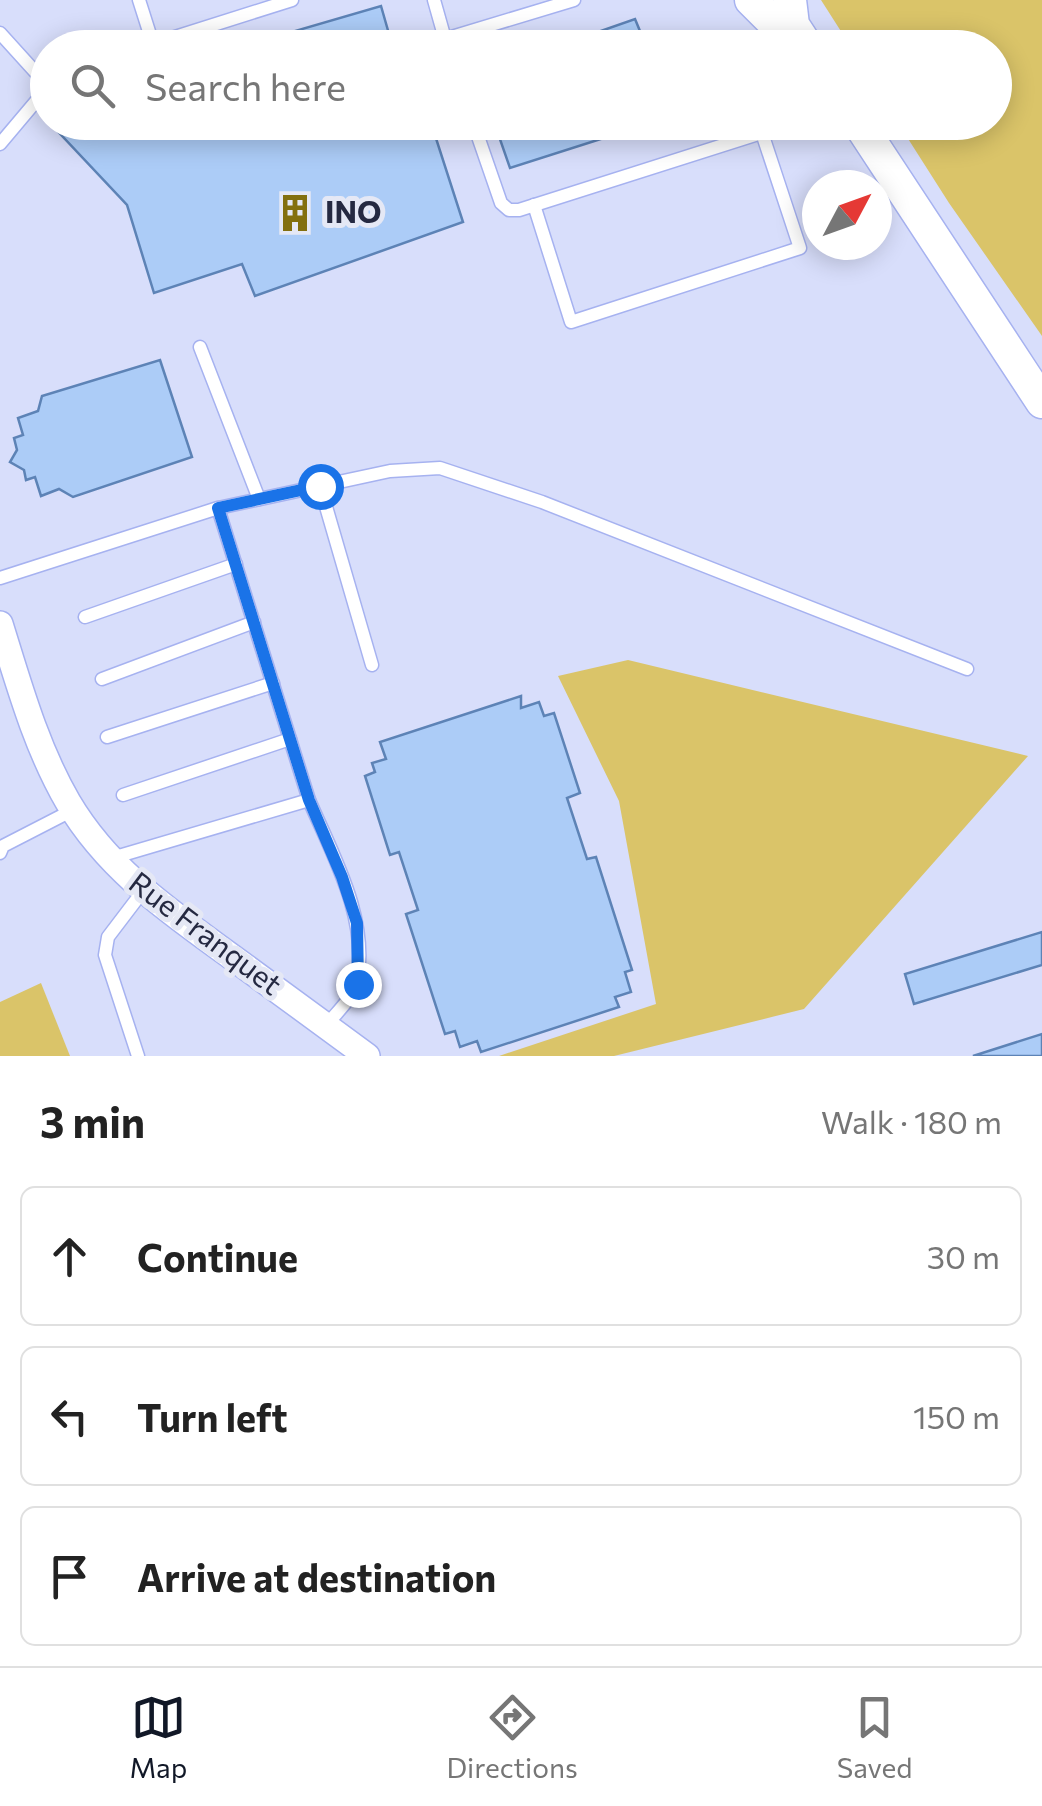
<!DOCTYPE html>
<meta charset="utf-8">
<style>
body{margin:0;font-family:Commissioner,sans-serif;background:#f2f2f2;color:#222}
.compass{position:absolute;left:802px;top:170px;width:90px;height:90px;border-radius:50%;background:#fff;box-shadow:0 5px 25px #0003;rotate:49deg}
.stop{position:absolute;width:30px;height:30px;margin:-22px;border:8px solid #1a73e8;border-radius:50%;background:#fff}
.stop.end{background:#1a73e8;border-color:#fff;box-shadow:0 2px 10px #0008}
.list{margin:0;padding:0;list-style:none}
h2{display:flex;justify-content:space-between;align-items:center;height:130px;margin:0;padding:0 40px;font-size:42px}
h2 small{font-size:32px;font-weight:400;color:#767676}
.list li{display:grid;grid-template-columns:65px 1fr auto;gap:30px;align-items:center;box-sizing:border-box;height:140px;margin:0 20px 20px;padding:0 20px;border:2px solid #e0e0e0;border-radius:15px}
.list b{display:block;font-size:38px;white-space:nowrap}
.list em{font-size:32px;font-style:normal;color:#767676}
.icon{flex:none;width:55px;height:55px;fill:none;stroke:currentColor;stroke-width:2;stroke-linecap:round;stroke-linejoin:round}
.map{position:relative;flex:none;width:1042px;height:1056px;overflow:hidden}
.search{position:absolute;background:#fff;box-shadow:0 5px 25px #0003;left:30px;right:30px;top:30px;height:110px;display:flex;align-items:center;gap:25px;box-sizing:border-box;padding:0 35px;border-radius:55px;color:#767676;font-size:38px}
.sheet{height:610px;background:#fff}
nav{display:flex;justify-content:space-around;align-items:center;box-sizing:border-box;height:140px;border-top:2px solid #e0e0e0;background:#fff;font-size:28px;color:#767676}
nav a{display:grid;justify-items:center;gap:5px}
nav .on{color:#111827}
.map>svg:first-child{display:block}
</style>
<div class="map">
<svg width="1042" height="1056" viewBox="0 0 1042 1056">
<rect width="100%" height="100%" fill="#e5e8f5"/>
<path fill="#d8defb" fill-rule="evenodd" d="M0,0H1042V1056H0ZM48,48H994V122H48ZM817,185H877V245H817Z"/>
<g fill="#dac469">
<polygon points="821,0 1042,0 1042,336 949,203 898,123 994,122 994,48 851,47"/>
<polygon points="628,660 1028,756 804,1009 614,1056 499,1056 656,1004 619,801 558,676"/>
<polygon points="41,983 70,1056 0,1056 0,1002"/>
</g>
<g fill="#acccf7" stroke="#5d83b6" stroke-width="2.5">
<polygon points="381,6 393,48 237,48"/>
<polygon points="635,19 647,48 552,48"/>
<polygon points="49,122 443,122 432,126 463,222 255,296 242,264 154,293 127,205"/>
<polygon points="494,122 654,122 510,168"/>
<polygon points="160,360 192,457 73,497 59,489 41,496 35,477 26,480 24,470 10,462 17,450 14,438 23,435 18,418 38,411 42,396"/>
<polygon points="521,696 521,708 539,702 544,716 554,713 580,793 567,798 587,859 596,857 632,970 625,972 631,992 615,997 619,1007 481,1052 477,1041 460,1047 455,1031 445,1034 406,914 418,910 399,852 390,855 365,776 375,772 372,763 386,759 380,742"/>
<polygon points="1042,932 1042,965 914,1004 905,974"/>
<polygon points="1042,1034 1042,1056 973,1056"/>
</g>
<g fill="none" stroke-linecap="round" stroke-linejoin="round">
<g stroke="#a6b2f0" stroke-width="15">
<g id="service">
<polyline points="139,0 153,44 140,48"/>
<polyline points="434,0 445,39 574,0"/>
<polyline points="0,33 48,86"/>
<polyline points="153,44 292,0"/>
<polyline points="473,122 501,203 509,210 519,210 796,122"/>
<polyline points="0,144 48,87"/>
<polyline points="534,205 571,322 800,248 762,133"/>
<polyline points="200,347 259,499"/>
<polyline points="320,486 372,665"/>
<polyline points="218,508 390,471 440,468 542,502 967,669"/>
<polyline points="0,578 218,508 309,800"/>
<polyline points="85,617 236,564"/>
<polyline points="102,679 254,622"/>
<polyline points="107,737 273,683"/>
<polyline points="123,795 290,739"/>
<polyline points="0,853 3,846 73,810"/>
<path d="M112,858L309,800C333,856 369,918 357,981C355,996 335,1014 326,1026"/>
<polyline points="138,1056 105,955 108,937 143,891"/>
</g>
</g>
<g stroke="#a6b2f0" stroke-width="28">
<path id="minor" d="M0,624C19,685 36,747 68,802C108,870 170,912 232,957C277,990 322,1023 367,1056"/>
</g>
<g stroke="#a6b2f0" stroke-width="35">
<g id="tertiary">
<polyline points="751,0 773,22 793,25"/>
<polyline points="790,0 793,25 808,48"/>
<polyline points="858,122 1042,402"/>
</g>
</g>
<use href="#service" stroke="#fff" stroke-width="12"/>
<use href="#minor" stroke="#fff" stroke-width="25"/>
<use href="#tertiary" stroke="#fff" stroke-width="32"/>
</g>
<g fill="none" stroke-linecap="round" stroke-linejoin="round">
<polyline stroke="#1a73e8" stroke-width="12" points="320,486 218,508 309,800 342,877 357,923 358,984"/>
</g>
<defs>
<g id="building-bare" transform="scale(3)"><path d="M-4-6H4V6H1V3H-1V6H-4ZM-2.5-4.3h1.7v1.8h-1.7ZM.8-4.3h1.7v1.8H.8ZM-2.5-1h1.7V.8h-1.7ZM.8-1h1.7V.8H.8Z" fill="#836f0e" stroke="#e5e8f5" stroke-width="2.5" paint-order="stroke"/></g>
</defs>
<g fill-rule="evenodd">
<use href="#building-bare" x="295" y="213"/>
</g>
<g text-anchor="middle" stroke-width="10" stroke-linejoin="round" paint-order="stroke">
<g font-size="30" font-weight="bold" fill="#252941" stroke="#e5e8f5" text-anchor="start">
<text x="325" y="223">INO</text>
</g>
<g font-size="30" fill="#252941" stroke="#e5e8f5">
<text transform="translate(205 934) rotate(37)" y="10">Rue Franquet</text>
</g>
</g>
</svg>
<svg class="compass" viewBox="-18 -18 36 36"><path d="M0-13l5 13h-10z" fill="#e53935"/><path d="M0 13l5-13h-10z" fill="#767676"/></svg>
<div class="stop" style="left:320px;top:486px"></div>
<div class="stop end" style="left:358px;top:984px"></div>
<div class="search"><svg class="icon" aria-label="search" viewBox="0 0 24 24"><circle cx="10" cy="10" r="6"/><path d="M15 15l6 6"/></svg>Search here</div>
</div>
<section class="sheet">
<h2>3 min<small>Walk · 180 m</small></h2>
<ul class="list">
<li><svg class="icon" aria-label="ahead" viewBox="0 0 24 24"><path d="M12 20V5M6 11l6-6 6 6"/></svg><div><b>Continue</b></div><em>30 m</em></li>
<li><svg class="icon" aria-label="left" viewBox="0 0 24 24"><path d="M17 20v-9H6M10 6l-5 5 5 5"/></svg><div><b>Turn left</b></div><em>150 m</em></li>
<li><svg class="icon" aria-label="arrive" viewBox="0 0 24 24"><path d="M6 21V4h12l-3 4 3 4H6"/></svg><div><b>Arrive at destination</b></div></li>
</ul>
</section>
<nav>
<a class="on"><svg class="icon" aria-label="map" viewBox="0 0 24 24"><path d="M3 6l6-2 6 2 6-2v14l-6 2-6-2-6 2zM9 4v14M15 6v14"/></svg>Map</a>
<a><svg class="icon" aria-label="directions" viewBox="0 0 24 24"><path d="M12 3l9 9-9 9-9-9zM9 14v-3h6M13 9l2 2-2 2"/></svg>Directions</a>
<a><svg class="icon" aria-label="saved" viewBox="0 0 24 24"><path d="M7 4h10v16l-5-4-5 4z"/></svg>Saved</a>
</nav>
